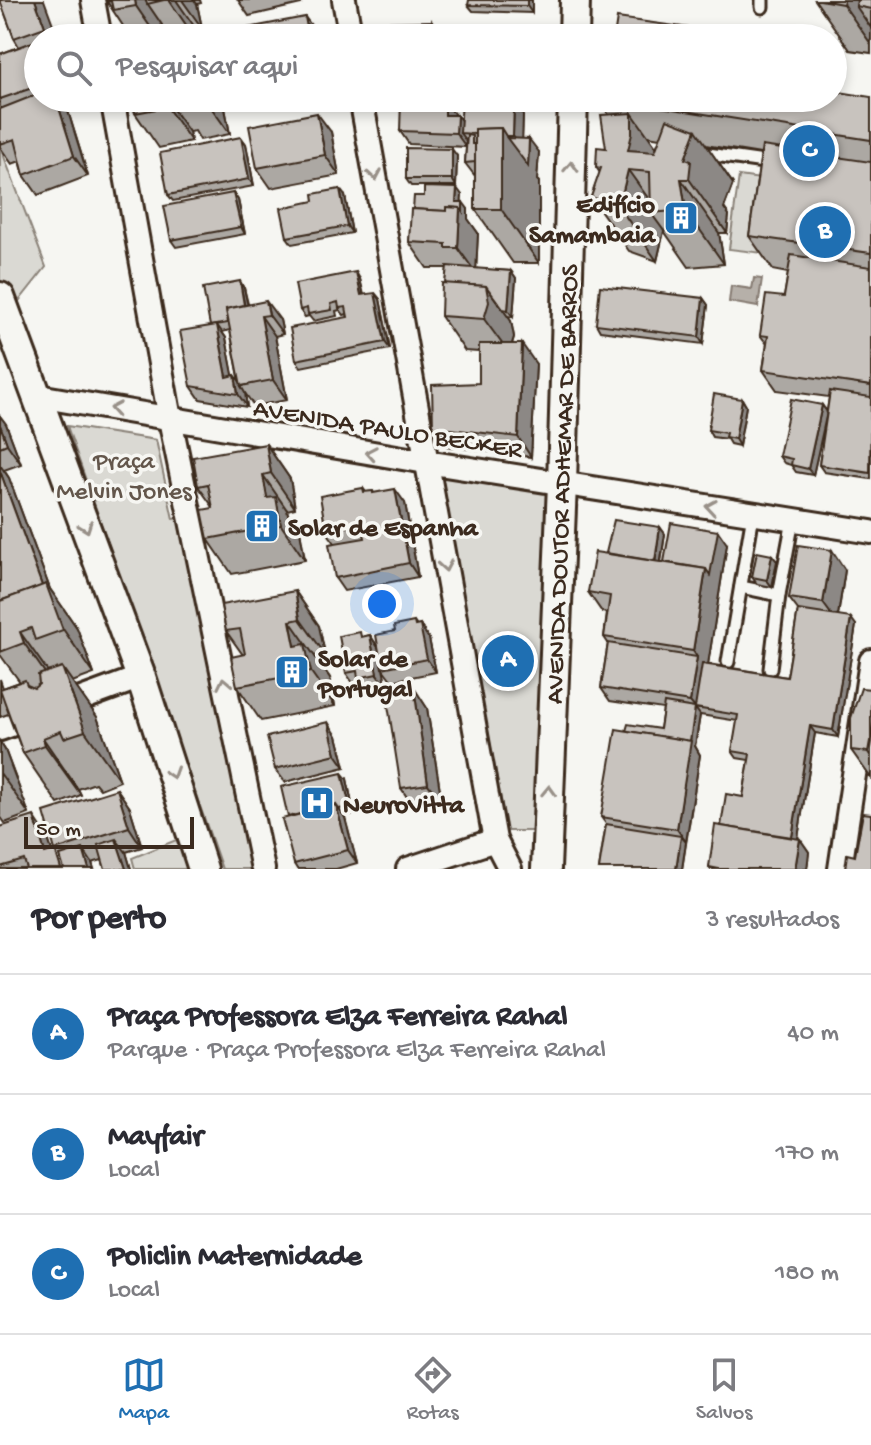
<!DOCTYPE html>
<html lang="pt">
<meta charset="utf-8">
<style>
body{margin:0;font-family:"Gochi Hand",sans-serif;background:#f7f7f7;color:#2b2b33}
.scale{position:absolute;left:24px;bottom:20px;width:170px;box-sizing:border-box;padding-left:8px;border:4px solid #3b2a1e;border-top:0;font-size:22px;line-height:28px;white-space:nowrap;color:#3b2a1e;-webkit-text-stroke:6px #f6f6f2;paint-order:stroke}
.you{position:absolute;left:382px;top:604px;width:28px;height:28px;margin:-20px;border:6px solid #fff;border-radius:50%;background:#1a73e8;box-shadow:0 0 0 12px #1a73e833}
.badge{display:grid;place-items:center;width:52px;height:52px;border-radius:50%;background:#1f6fb2;color:#fff;font-size:26px;font-weight:700}
.pin{position:absolute;translate:-50% -50%;border:4px solid #fff;box-shadow:0 2px 8px #0006}
.list{margin:0;padding:0;list-style:none}
h2{display:flex;justify-content:space-between;align-items:center;height:104px;margin:0;padding:0 32px;font-size:34px}
h2 small{font-size:26px;font-weight:400;color:#7c7c81}
.list li{display:grid;grid-template-columns:52px 1fr auto;gap:24px;align-items:center;box-sizing:border-box;height:120px;padding:0 32px;border-top:2px solid #e1e1e2}
.list b{display:block;font-size:30px;white-space:nowrap}
.list p{margin:0;font-size:26px;white-space:nowrap;color:#7c7c81}
.list em{font-size:26px;font-style:normal;color:#7c7c81}
.icon{flex:none;width:44px;height:44px;fill:none;stroke:currentColor;stroke-width:2;stroke-linecap:round;stroke-linejoin:round}
.map{position:relative;flex:none;width:871px;height:869px;overflow:hidden}
.search{position:absolute;background:#fff;box-shadow:0 4px 12px #0003;left:24px;right:24px;top:24px;height:88px;display:flex;align-items:center;gap:20px;box-sizing:border-box;padding:0 28px;border-radius:44px;color:#7c7c81;font-size:30px}
.sheet{height:464px;background:#fff}
nav{display:flex;justify-content:space-around;align-items:center;box-sizing:border-box;height:112px;border-top:2px solid #e1e1e2;background:#fff;font-size:22px;color:#7c7c81}
nav a{display:grid;justify-items:center;gap:4px}
nav .on{color:#1f6fb2}
.map>svg:first-child{display:block}
</style>
<div class="map">
<svg width="871" height="869" viewBox="0 0 871 869">
<rect width="100%" height="100%" fill="#f6f6f2"/>
<filter id="ink" filterUnits="userSpaceOnUse"><feTurbulence type="fractalNoise" baseFrequency=".0125" numOctaves="2"/><feDisplacementMap in="SourceGraphic" scale="16" xChannelSelector="R" yChannelSelector="G"/><feConvolveMatrix kernelMatrix="1 2 1 2 8 2 1 2 1" color-interpolation-filters="sRGB"/></filter>
<g filter="url(#ink)">
<g fill="#dad9d3" stroke="#8a8278" stroke-width="2">
<polygon points="0,146 46,267 0,325"/>
<polygon points="739,176 781,182 771,254 729,249"/>
<polygon points="67,426 156,440 173,519 182,518 238,786 234,790 251,869 222,869"/>
<polygon points="439,474 550,492 535,831 507,831"/>
<polygon points="203,829 218,869 135,869 132,858"/>
</g>
<polygon fill="#b6b0a9" stroke="#857a71" stroke-width="2" points="754,278 762,279 758,307 729,302 731,286 752,289"/>
<g fill="none" stroke-linecap="round" stroke-linejoin="round">
<g stroke="#3b2a1e" stroke-width="17">
<g id="service">
<polyline points="762,7 762,0"/>
<polyline points="701,153 771,163"/>
<polyline points="741,587 779,595"/>
<polyline points="728,662 753,514"/>
<polyline points="770,669 779,595 793,520"/>
</g>
</g>
<g stroke="#3b2a1e" stroke-width="28">
<g id="minor">
<polyline points="93,0 100,38"/>
<polyline points="344,0 351,38"/>
<polyline points="112,98 170,419 263,869"/>
<polyline points="361,98 495,840 510,869"/>
<polyline points="38,396 426,462 871,532"/>
<polyline points="0,729 141,677"/>
<polyline points="408,869 495,840"/>
<polyline points="840,869 871,661"/>
</g>
</g>
<g stroke="#3b2a1e" stroke-width="34">
<g id="tertiary">
<polyline points="574,38 575,0"/>
<polyline points="0,297 141,677 203,869"/>
<polyline points="546,869 562,484 573,98"/>
</g>
</g>
<use href="#service" stroke="#f6f6f2" stroke-width="11"/>
<use href="#minor" stroke="#f6f6f2" stroke-width="22"/>
<use href="#tertiary" stroke="#f6f6f2" stroke-width="28"/>
</g>
<g fill="#aca8a3" stroke="#3b2a1e" stroke-width="2" fill-rule="evenodd">
<polygon points="0,0 56,33 63,31 68,38 38,38 38,98 72,98 63,101 67,108 88,176 38,195 24,175 20,161 12,164 0,147 0,54 19,47 14,38"/>
<polygon points="106,0 200,0 201,3 197,4 202,28 196,29 199,38 131,38"/>
<polygon points="238,0 300,0 301,4 249,16"/>
<polygon points="532,0 532,13 473,11 468,5"/>
<polygon points="815,0 871,0 871,53 850,50"/>
<path d="M871,97V479L824,472L819,465L829,397L777,390L763,370L767,344L760,335L784,297L788,273L773,270L749,236L761,154L706,145L733,184L724,208L729,215L727,233H719L724,264L689,267L664,231L657,261L629,251L591,197L600,173L596,167L606,148L609,115L597,98H833ZM648,136L660,138L656,148Z"/>
<polygon points="132,98 223,98 230,134 200,140 195,131 189,132 191,141 159,148 135,113"/>
<polygon points="466,98 539,98 538,109 519,108 523,114 522,138 539,152 537,180 539,182 539,263 513,263 475,209 475,176 465,163 466,147 409,144 400,131 455,115 461,120"/>
<polygon points="331,132 339,175 271,188 257,168"/>
<polygon points="241,137 246,144 254,186 173,201 168,195"/>
<polygon points="457,156 456,186 411,186 406,179"/>
<polygon points="233,193 238,200 245,234 176,247 171,240"/>
<polygon points="462,195 461,202 468,209 468,219 478,233 476,269 511,271 516,278 513,317 507,316 511,321 514,337 512,344 536,364 531,457 447,446 433,427 479,383 479,352 465,351 441,316 447,268 427,268 409,242 413,209 424,196"/>
<polygon points="345,196 352,233 292,244 287,237"/>
<polygon points="360,279 364,295 380,299 390,349 301,367 296,360 348,317 347,314 344,315 340,310 336,311 337,316 313,321 309,316 305,317 300,310"/>
<path d="M244,288L248,304L280,320L283,334L275,336L287,400L254,406L245,393L247,407L200,399L191,386L211,326ZM230,330L240,382L235,375L233,376L226,338L222,332Z"/>
<polygon points="703,298 708,305 703,344 600,331 596,324"/>
<polygon points="742,399 746,406 739,446 730,444 727,439 712,437 708,430"/>
<polygon points="822,405 827,412 813,475 796,472 791,465 784,463 779,456"/>
<polygon points="0,416 6,424 21,464 4,470 9,478 50,589 77,628 94,674 72,682 97,717 120,781 100,789 95,783 78,789 81,795 58,804 23,753 8,714 0,717 0,679 3,688 20,682 1,656 0,656"/>
<polygon points="266,444 290,479 295,508 287,510 288,514 300,531 305,560 232,574 208,539 213,507 198,486"/>
<polygon points="363,488 366,492 373,491 374,493 405,503 418,577 344,591 335,578 335,543 326,531"/>
<polygon points="660,527 665,534 661,562 664,562 727,544 708,664 787,677 798,610 789,598 845,570 838,616 856,625 838,737 815,733 798,838 800,839 809,852 807,869 710,869 709,867 721,826 743,797 749,760 737,758 732,751 738,721 700,715 695,746 700,755 682,869 599,869 606,824 601,817 626,731 660,729 663,709 610,701 601,688 608,643 604,637 607,613 602,612 588,592 606,553"/>
<polygon points="777,561 772,587 757,584 752,577"/>
<polygon points="295,591 319,626 325,654 315,656 330,678 335,706 261,721 237,686 243,655 226,631"/>
<polygon points="420,625 429,639 436,672 392,681 383,669 387,688 367,691 363,685 355,686 346,673 363,637 370,635 378,647"/>
<polygon points="414,688 427,708 442,803 414,808 401,788"/>
<polygon points="871,689 871,778 851,750"/>
<polygon points="337,736 345,767 285,782 275,769"/>
<polygon points="0,742 5,750 29,814 5,823 0,816"/>
<polygon points="347,779 354,814 344,816 357,863 336,869 297,869 294,864"/>
<polygon points="117,789 130,808 142,847 126,852 131,869 105,869 102,860 92,863 94,869 0,869 0,827 47,836 52,851 55,850"/>
</g>
<g fill="#8c8885" stroke="#3b2a1e" stroke-width="2">
<polygon points="35,0 44,0 58,38 53,38 45,27"/>
<polygon points="135,0 145,0 162,25 164,38 158,38 136,6"/>
<polygon points="169,0 176,0 196,29 199,38 194,38 193,35"/>
<polygon points="182,0 194,0 197,4 202,28"/>
<polygon points="527,0 532,0 532,13 527,6"/>
<polygon points="844,0 860,0 856,6 871,28 871,44 843,4"/>
<polygon points="305,17 319,36 319,38 309,38"/>
<polygon points="432,21 437,28 437,38 432,38"/>
<polygon points="56,98 60,98 67,108 88,176 74,156"/>
<polygon points="165,98 189,132 191,141 167,107"/>
<polygon points="205,98 223,98 230,134 205,99"/>
<polygon points="531,98 539,98 538,109"/>
<polygon points="514,101 523,114 522,149 513,136"/>
<polygon points="445,102 455,115 445,115"/>
<polygon points="317,113 331,132 339,175 325,155"/>
<polygon points="632,113 670,167 650,172 628,150"/>
<polygon points="457,115 467,129 460,133 466,141 466,147 456,133"/>
<polygon points="501,128 528,166 529,139 539,152 537,180 539,182 539,263 501,209"/>
<polygon points="696,130 733,184 724,208 729,215 727,233 689,179 685,159"/>
<polygon points="241,137 246,144 254,186 249,179"/>
<polygon points="452,149 457,156 456,186 452,179"/>
<polygon points="628,170 658,212 651,213 664,231 657,261 619,207"/>
<polygon points="681,179 719,233 724,264 686,210"/>
<polygon points="457,188 462,195 461,209 456,202"/>
<polygon points="340,189 345,196 352,233 347,226"/>
<polygon points="233,193 238,200 245,234 241,227"/>
<polygon points="463,202 468,209 468,219 478,233 476,273 458,248 460,208"/>
<polygon points="511,271 516,278 513,317 508,310"/>
<polygon points="356,272 360,279 365,302 361,295"/>
<polygon points="240,281 244,288 252,326 247,319"/>
<polygon points="486,286 511,321 514,337 509,353 484,319"/>
<polygon points="375,293 380,299 390,349 385,342"/>
<polygon points="703,298 708,305 703,344 699,337"/>
<polygon points="266,301 280,320 283,334 269,315"/>
<polygon points="261,316 275,336 287,400 273,380"/>
<polygon points="217,325 226,338 236,390 227,377"/>
<polygon points="522,344 536,364 531,457 518,437"/>
<polygon points="235,375 243,386 241,386 245,393 247,407 238,394"/>
<polygon points="742,399 746,406 739,446 735,439"/>
<polygon points="822,405 827,412 813,475 808,469"/>
<polygon points="0,416 6,424 21,464 7,444 0,425"/>
<polygon points="266,444 290,479 295,508 271,473"/>
<polygon points="0,465 9,478 50,589 77,628 94,674 52,613 0,471"/>
<polygon points="263,475 287,510 288,514 300,531 305,560 281,525 267,498"/>
<polygon points="395,489 405,503 418,577 409,563"/>
<polygon points="660,527 665,534 658,579 654,572"/>
<polygon points="718,531 727,544 701,709 695,708 690,702 697,657 693,651 706,569"/>
<polygon points="832,550 845,570 837,622 823,603"/>
<polygon points="772,555 777,561 772,587 767,580"/>
<polygon points="295,591 319,626 325,654 300,619"/>
<polygon points="851,618 856,625 838,737 833,730"/>
<polygon points="290,621 330,678 335,706 311,672 295,646"/>
<polygon points="414,622 421,632 420,625 429,639 436,672 427,659"/>
<polygon points="20,632 51,676 55,687 24,643"/>
<polygon points="370,635 379,649 387,688 377,674"/>
<polygon points="62,667 97,717 120,781 85,731"/>
<polygon points="414,688 427,708 442,803 428,784"/>
<polygon points="695,708 700,715 695,746 700,755 686,842 677,829"/>
<polygon points="328,722 337,736 345,767 336,754"/>
<polygon points="810,726 815,733 796,850 791,843"/>
<polygon points="43,738 78,789 81,795 45,745"/>
<polygon points="870,741 871,743 871,757 868,752"/>
<polygon points="0,742 5,750 29,814 0,773"/>
<polygon points="342,773 347,779 354,814 350,807"/>
<polygon points="117,789 130,808 142,847 129,827"/>
<polygon points="336,805 345,818 357,863 348,850"/>
<polygon points="34,816 47,836 58,869 45,853"/>
<polygon points="681,836 686,842 682,869 676,869"/>
<polygon points="116,839 126,852 131,869 126,869"/>
<polygon points="800,839 809,852 807,869 795,869"/>
<polygon points="83,849 92,863 94,869 89,869"/>
</g>
<g fill="#c8c3be" stroke="#3b2a1e" stroke-width="2">
<polygon points="0,0 35,0 45,27 14,38"/>
<polygon points="106,0 135,0 136,6 113,10 111,1 106,2"/>
<polygon points="146,0 164,0 147,4"/>
<polygon points="469,0 527,0 527,6 468,5"/>
<polygon points="820,0 844,0 843,4"/>
<polygon points="857,0 871,0 871,9 856,6"/>
<polygon points="305,17 309,38 222,38 221,33"/>
<polygon points="617,18 762,38 614,38"/>
<polygon points="432,21 432,38 382,38 382,22"/>
<polygon points="192,28 194,38 162,38 161,33"/>
<polygon points="63,31 65,38 43,38"/>
<polygon points="151,35 152,38 137,38"/>
<polygon points="38,40 38,86 0,99 0,54"/>
<polygon points="833,91 871,97 871,140 603,98 833,98"/>
<polygon points="38,94 38,98 56,98 74,156 24,175 15,139 0,144 0,109"/>
<polygon points="132,98 165,98 167,107 135,113"/>
<polygon points="175,98 205,98 205,99 176,105"/>
<polygon points="462,99 514,101 513,136 506,136 501,128 475,129 475,134 460,133"/>
<polygon points="401,100 445,102 445,115 457,115 456,133 400,131"/>
<polygon points="317,113 325,155 257,168 249,126"/>
<polygon points="632,113 632,134 628,150 655,152 667,119 696,130 685,159 691,161 689,179 681,179 686,210 651,213 650,172 628,170 619,207 591,197 601,168 596,167 597,147 606,148 601,115"/>
<polygon points="501,128 501,209 475,209 475,129"/>
<polygon points="467,135 472,136 472,144 475,144 475,162 465,163"/>
<polygon points="241,137 249,179 168,195 160,153"/>
<polygon points="507,138 529,139 528,166"/>
<polygon points="762,146 871,162 871,253 749,236"/>
<polygon points="406,148 452,149 452,179 406,179"/>
<polygon points="424,187 457,188 456,202 463,202 463,212 460,208 446,207 446,211 413,209 414,196 424,196"/>
<polygon points="340,189 347,226 287,237 281,208 314,201 313,194"/>
<polygon points="233,193 241,227 171,240 164,206"/>
<polygon points="446,207 460,208 458,248 446,248 446,244 409,242 411,209 446,211"/>
<polygon points="791,255 871,267 871,386 763,370 768,336 760,335 766,295 784,297"/>
<polygon points="447,266 511,271 508,310 503,309 486,286 445,284"/>
<polygon points="356,272 361,295 375,293 385,342 296,360 290,328 348,317 346,307 339,308 338,302 331,304 332,310 308,314 307,308 300,310 295,284"/>
<polygon points="240,281 244,305 226,309 228,323 210,326 203,288"/>
<polygon points="442,283 486,286 489,302 484,319 441,316"/>
<polygon points="600,286 703,298 699,337 596,324"/>
<polygon points="266,301 269,315 261,316 273,380 241,386 226,309"/>
<polygon points="217,325 227,377 235,375 238,394 191,386 180,331"/>
<polygon points="479,344 522,344 518,437 433,427 432,385 479,383"/>
<polygon points="830,391 871,397 870,473 819,465"/>
<polygon points="714,394 742,399 735,439 725,437 726,433 708,430"/>
<polygon points="791,399 822,405 808,469 791,465 792,459 779,456"/>
<polygon points="0,425 7,444 0,447"/>
<polygon points="266,444 271,473 263,475 267,498 276,497 281,525 208,539 202,510 213,508 208,484 198,486 193,457"/>
<polygon points="0,471 42,586 0,601"/>
<polygon points="363,488 364,492 373,491 373,493 395,489 409,563 335,578 329,544 365,538 362,524 326,531 320,496"/>
<polygon points="614,520 660,527 655,561 606,553"/>
<polygon points="671,523 718,531 710,575 706,569 664,562"/>
<polygon points="798,545 832,550 823,603 789,598"/>
<polygon points="595,552 706,569 693,651 604,637 610,596 588,592"/>
<polygon points="757,552 772,555 767,580 752,577"/>
<polygon points="46,584 63,630 35,640 31,628 20,632 24,643 0,652 0,601"/>
<polygon points="295,591 300,619 290,621 295,646 305,644 311,672 237,686 231,657 245,654 240,629 226,631 221,605"/>
<polygon points="798,610 851,618 833,730 810,726 792,837 721,826 726,794 743,797 750,754 732,751 738,715 695,708 690,741 626,731 628,724 660,729 664,703 695,708 702,664 787,677"/>
<polygon points="414,622 415,626 420,625 427,659 382,668 376,635 395,631 394,626"/>
<polygon points="360,632 361,637 370,635 377,674 358,678 357,671 346,673 339,636"/>
<polygon points="608,643 697,657 690,702 601,688"/>
<polygon points="62,667 85,731 64,738 61,731 43,738 45,745 23,753 0,689 25,680 27,685 34,688 39,684 38,675"/>
<polygon points="414,688 428,784 401,788 386,692"/>
<polygon points="861,688 871,689 871,741 870,741 868,752 851,750 851,718"/>
<polygon points="328,722 336,754 275,769 267,737"/>
<polygon points="616,729 691,741 677,829 601,817"/>
<polygon points="342,773 350,807 339,809 336,805 288,817 281,787"/>
<polygon points="117,789 129,827 55,850 44,812"/>
<polygon points="336,805 348,850 294,864 282,819"/>
<polygon points="863,813 871,814 871,869 845,869 847,854 855,856"/>
<polygon points="34,816 45,853 55,850 61,869 27,869 24,860 0,867 0,827"/>
<polygon points="606,824 681,836 676,869 599,869"/>
<polygon points="715,825 800,839 795,869 719,869 709,867"/>
<polygon points="116,839 126,869 105,869 98,845"/>
<polygon points="83,849 89,869 64,869 60,856"/>
</g>
<defs><path id="oneway-chevron" d="M-2-3.5L2.5 0L-2 3.5" fill="none" stroke-width="1.6" stroke-linecap="round" stroke-linejoin="round" transform="scale(2)"/></defs>
<g stroke="#989088">
<use href="#oneway-chevron" transform="translate(571 167) rotate(-88)"/>
<use href="#oneway-chevron" transform="translate(375 175) rotate(80)"/>
<use href="#oneway-chevron" transform="translate(115 409) rotate(-170)"/>
<use href="#oneway-chevron" transform="translate(371 453) rotate(-170)"/>
<use href="#oneway-chevron" transform="translate(711 507) rotate(-171)"/>
<use href="#oneway-chevron" transform="translate(86 527) rotate(70)"/>
<use href="#oneway-chevron" transform="translate(445 566) rotate(80)"/>
<use href="#oneway-chevron" transform="translate(224 683) rotate(-102)"/>
<use href="#oneway-chevron" transform="translate(172 773) rotate(72)"/>
<use href="#oneway-chevron" transform="translate(549 791) rotate(-88)"/>
</g>
</g>
<defs>
<g id="building-square" transform="scale(1.8)"><rect x="-9" y="-9" width="18" height="18" rx="4" fill="#1f6fb2" stroke="#f6f6f2"/><path d="M-4-6H4V6H1V3H-1V6H-4ZM-2.5-4.3h1.7v1.8h-1.7ZM.8-4.3h1.7v1.8H.8ZM-2.5-1h1.7V.8h-1.7ZM.8-1h1.7V.8H.8Z" fill="#fff"/></g>
<g id="hospital-square" transform="scale(1.8)"><rect x="-9" y="-9" width="18" height="18" rx="4" fill="#1f6fb2" stroke="#f6f6f2"/><path d="M-5-5h3v3.5h4V-5h3V5h-3V1.5h-4V5h-3Z" fill="#fff"/></g>
</defs>
<g fill-rule="evenodd">
<use href="#building-square" x="681" y="218"/>
<use href="#building-square" x="262" y="526"/>
<use href="#building-square" x="292" y="672"/>
<use href="#hospital-square" x="317" y="803"/>
</g>
<g text-anchor="middle" stroke-width="7" stroke-linejoin="round" paint-order="stroke">
<g font-size="26" font-weight="bold" fill="#3b2a1e" stroke="#f6f6f2" text-anchor="start">
<text x="655" y="212" text-anchor="end">Edifício<tspan x="655" dy="30">Samambaia</tspan></text>
<text x="288" y="535">Solar de Espanha</text>
<text x="318" y="666">Solar de<tspan x="318" dy="30">Portugal</tspan></text>
<text x="343" y="812">NeuroVitta</text>
</g>
<g font-size="26" fill="#3b2a1e" stroke="#f6f6f2">
<text transform="translate(388 427) rotate(9)" y="9">AVENIDA PAULO BECKER</text>
<text transform="translate(560 484) rotate(-88)" y="9">AVENIDA DOUTOR ADHEMAR DE BARROS</text>
</g>
<g font-size="26" fill="#63564b" stroke="#f6f6f2">
<text x="124" y="468">Praça<tspan x="124" dy="30">Melvin Jones</tspan></text>
</g>
</g>
</svg>
<div class="scale">50 m</div>
<div class="you"></div>
<div class="pin badge" style="left:508px;top:661px">A</div>
<div class="pin badge" style="left:825px;top:232px">B</div>
<div class="pin badge" style="left:809px;top:151px">C</div>
<div class="search"><svg class="icon" aria-label="search" viewBox="0 0 24 24"><circle cx="10" cy="10" r="6"/><path d="M15 15l6 6"/></svg>Pesquisar aqui</div>
</div>
<section class="sheet">
<h2>Por perto<small>3 resultados</small></h2>
<ul class="list">
<li><span class="badge">A</span><div><b>Praça Professora Elza Ferreira Rahal</b><p>Parque · Praça Professora Elza Ferreira Rahal</p></div><em>40 m</em></li>
<li><span class="badge">B</span><div><b>Mayfair</b><p>Local</p></div><em>170 m</em></li>
<li><span class="badge">C</span><div><b>Policlin Maternidade</b><p>Local</p></div><em>180 m</em></li>
</ul>
</section>
<nav>
<a class="on"><svg class="icon" aria-label="map" viewBox="0 0 24 24"><path d="M3 6l6-2 6 2 6-2v14l-6 2-6-2-6 2zM9 4v14M15 6v14"/></svg>Mapa</a>
<a><svg class="icon" aria-label="directions" viewBox="0 0 24 24"><path d="M12 3l9 9-9 9-9-9zM9 14v-3h6M13 9l2 2-2 2"/></svg>Rotas</a>
<a><svg class="icon" aria-label="saved" viewBox="0 0 24 24"><path d="M7 4h10v16l-5-4-5 4z"/></svg>Salvos</a>
</nav>
